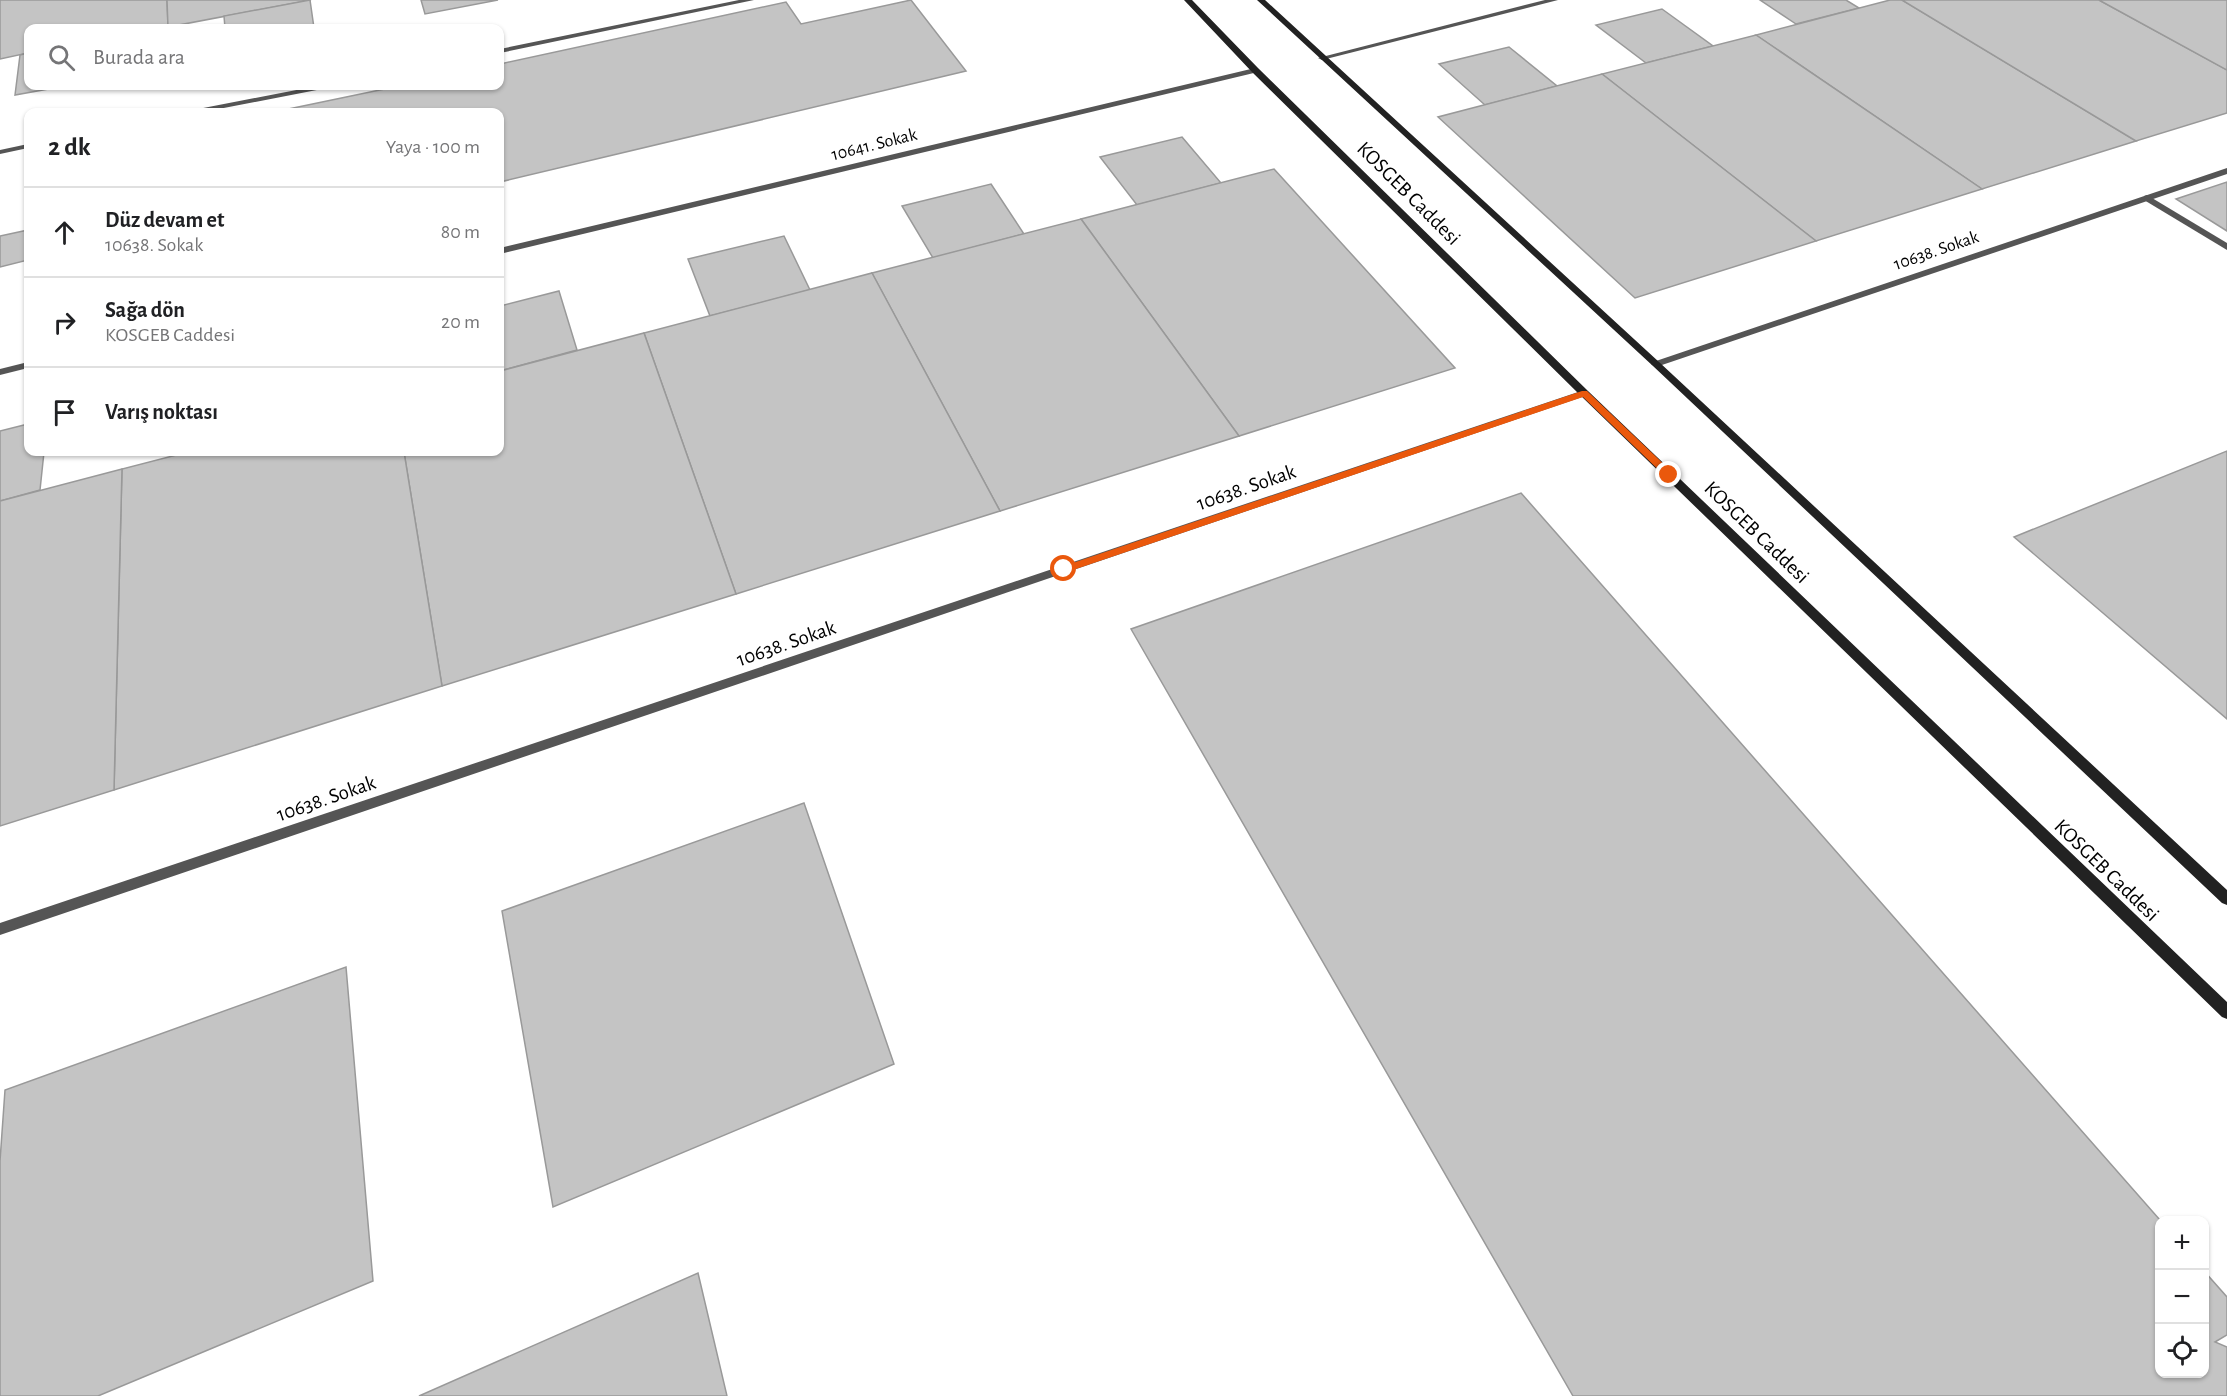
<!DOCTYPE html>
<html lang="tr">
<meta charset="utf-8">
<style>
body{margin:0;font-family:"Alegreya Sans",sans-serif;background:#f2f2f2;color:#202124}
.controls{position:absolute;right:18px;bottom:18px;display:grid;overflow:hidden;border-radius:12px;box-shadow:0 2px 4px #0004}
.controls button{width:54px;height:54px;display:grid;place-items:center;padding:0;border:0;border-bottom:2px solid #e0e0e0;background:#fff;color:#202124;font:30px sans-serif}
.stop{position:absolute;width:18px;height:18px;margin:-14px;border:4px solid #ea580c;border-radius:50%;background:#fff}
.stop.end{background:#ea580c;border-color:#fff;box-shadow:0 2px 6px #0008}
.list{margin:0;padding:0;list-style:none}
h2{display:flex;justify-content:space-between;align-items:center;height:78px;margin:0;padding:0 24px;font-size:26px}
h2 small{font-size:20px;font-weight:400;color:#757577}
.list li{display:grid;grid-template-columns:39px 1fr auto;gap:18px;align-items:center;box-sizing:border-box;height:90px;padding:0 24px;border-top:2px solid #e0e0e0}
.list b{display:block;font-size:22px;white-space:nowrap}
.list p{margin:0;font-size:20px;white-space:nowrap;color:#757577}
.list em{font-size:20px;font-style:normal;color:#757577}
.icon{flex:none;width:33px;height:33px;fill:none;stroke:currentColor;stroke-width:2;stroke-linecap:round;stroke-linejoin:round}
.map{position:relative;flex:none;width:2227px;height:1396px;overflow:hidden}
.search{position:absolute;background:#fff;box-shadow:0 2px 4px #0004;left:24px;top:24px;width:480px;height:66px;display:flex;align-items:center;gap:15px;box-sizing:border-box;padding:0 21px;border-radius:12px;color:#757577;font-size:22px}
.panel{position:absolute;background:#fff;box-shadow:0 2px 4px #0004;left:24px;top:108px;width:480px;height:348px;border-radius:12px}
.map>svg:first-child{display:block}
</style>
<div class="map">
<svg width="2227" height="1396" viewBox="0 0 2227 1396">
<rect width="100%" height="100%" fill="#fff"/>
<g fill="#c4c4c4" stroke="#999" stroke-width="1.5">
<polygon points="0,0 167,0 168,27 28,28 28,53 0,59"/>
<polygon points="167,0 311,0 168,27"/>
<polygon points="310,0 314,28 225,28 224,16"/>
<polygon points="421,0 498,0 425,14"/>
<polygon points="911,0 966,71 500,182 500,112 274,112 399,86 500,86 500,64 786,2 801,24"/>
<polygon points="1760,0 1846,0 1859,8 1796,24"/>
<polygon points="1890,0 1902,0 2136,141 1982,189 1756,35"/>
<polygon points="1902,0 2099,0 2227,70 2227,113 2136,141"/>
<polygon points="2099,0 2227,0 2227,70"/>
<polygon points="1662,9 1713,46 1646,63 1596,25"/>
<polygon points="1756,35 1982,189 1816,241 1602,74"/>
<polygon points="1509,47 1557,86 1485,105 1439,64"/>
<polygon points="28,53 28,86 65,86 15,95 20,55"/>
<polygon points="1602,74 1816,241 1635,298 1438,117"/>
<polygon points="1182,137 1221,183 1137,205 1100,157"/>
<polygon points="1274,169 1455,368 1239,436 1081,219"/>
<polygon points="2227,182 2227,231 2176,199"/>
<polygon points="991,184 1024,234 933,258 902,206"/>
<polygon points="1081,219 1239,436 1000,511 872,273"/>
<polygon points="28,230 28,260 0,267 0,236"/>
<polygon points="784,236 810,290 710,316 688,259"/>
<polygon points="872,273 1000,511 736,594 644,333"/>
<polygon points="559,291 577,350 500,371 500,306"/>
<polygon points="644,333 736,594 442,686 404,452 500,452 500,371"/>
<polygon points="28,424 28,452 44,452 40,490 0,501 0,431"/>
<polygon points="2227,451 2227,719 2014,537"/>
<polygon points="188,452 404,452 442,686 114,790 122,469"/>
<polygon points="122,469 114,790 0,826 0,501"/>
<polygon points="1521,493 2160,1220 2160,1374 2204,1374 2204,1271 2227,1297 2227,1335 2215,1342 2227,1347 2227,1396 1573,1396 1131,629"/>
<polygon points="804,803 894,1064 553,1207 502,911"/>
<polygon points="346,967 373,1281 98,1396 0,1396 0,1161 5,1090"/>
<polygon points="698,1273 727,1396 419,1396"/>
</g>
<g fill="none" stroke-linecap="round" stroke-linejoin="round">
<polygon fill="#555" fill-rule="evenodd" points="2147,195 2227,243 2227,250 2144,200 2144,196"/>
<g fill="#555" fill-rule="evenodd">
<polygon points="739,0 754,0 500,53 500,49"/>
<polygon points="1545,0 1558,0 1322,60 1318,58"/>
<polygon points="1255,68 1259,70 1258,72 500,254 500,248"/>
<polygon points="317,86 331,86 327,88 203,112 189,112 193,110"/>
<polygon points="28,144 28,148 0,154 0,150"/>
<polygon points="2227,168 2227,174 1659,366 1656,367 1651,364 1653,362"/>
<polygon points="28,362 28,368 0,375 0,369"/>
<polygon points="1584,390 1589,393 1588,395 0,935 0,923"/>
</g>
<g fill="#222" fill-rule="evenodd">
<polygon points="1184,0 1192,0 1258,68 1588,391 2227,1002 2227,1019 2222,1017 1580,395 1252,72"/>
<polygon points="1257,0 1265,0 1659,362 2227,890 2227,905 2222,903 1653,366"/>
</g>
</g>
<polygon fill="#ea580c" points="1582,391 1587,391 1672,472 1672,477 1666,477 1583,397 1067,572 1064,573 1059,569 1061,567"/>
<g text-anchor="middle" stroke-width="4.5" stroke-linejoin="round" paint-order="stroke">
<g font-size="18" fill="#000" stroke="#fff">
<text transform="translate(874 144) rotate(-14)" y="6">10641. Sokak</text>
<text transform="translate(1936 250) rotate(-19)" y="6">10638. Sokak</text>
</g>
<g font-size="21" fill="#000" stroke="#fff">
<text transform="translate(1409 193) rotate(45)" y="7">KOSGEB Caddesi</text>
<text transform="translate(1246 487) rotate(-19)" y="7">10638. Sokak</text>
<text transform="translate(1757 532) rotate(44)" y="7">KOSGEB Caddesi</text>
<text transform="translate(786 643) rotate(-19)" y="7">10638. Sokak</text>
<text transform="translate(326 798) rotate(-19)" y="7">10638. Sokak</text>
<text transform="translate(2107 870) rotate(44)" y="7">KOSGEB Caddesi</text>
</g>
</g>
</svg>
<div class="controls">
<button>+</button>
<button>−</button>
<button><svg class="icon" aria-label="locate" viewBox="0 0 24 24"><circle cx="12" cy="12" r="6"/><path d="M12 2v4M12 18v4M2 12h4M18 12h4"/></svg></button>
</div>
<div class="stop" style="left:1064px;top:569px"></div>
<div class="stop end" style="left:1669px;top:475px"></div>
<div class="search"><svg class="icon" aria-label="search" viewBox="0 0 24 24"><circle cx="10" cy="10" r="6"/><path d="M15 15l6 6"/></svg>Burada ara</div>
<section class="panel">
<h2>2 dk<small>Yaya · 100 m</small></h2>
<ul class="list">
<li><svg class="icon" aria-label="ahead" viewBox="0 0 24 24"><path d="M12 20V5M6 11l6-6 6 6"/></svg><div><b>Düz devam et</b><p>10638. Sokak</p></div><em>80 m</em></li>
<li><svg class="icon" aria-label="right" viewBox="0 0 24 24"><path d="M7 20v-9h11M14 6l5 5-5 5"/></svg><div><b>Sağa dön</b><p>KOSGEB Caddesi</p></div><em>20 m</em></li>
<li><svg class="icon" aria-label="arrive" viewBox="0 0 24 24"><path d="M6 21V4h12l-3 4 3 4H6"/></svg><div><b>Varış noktası</b></div></li>
</ul>
</section>
</div>
